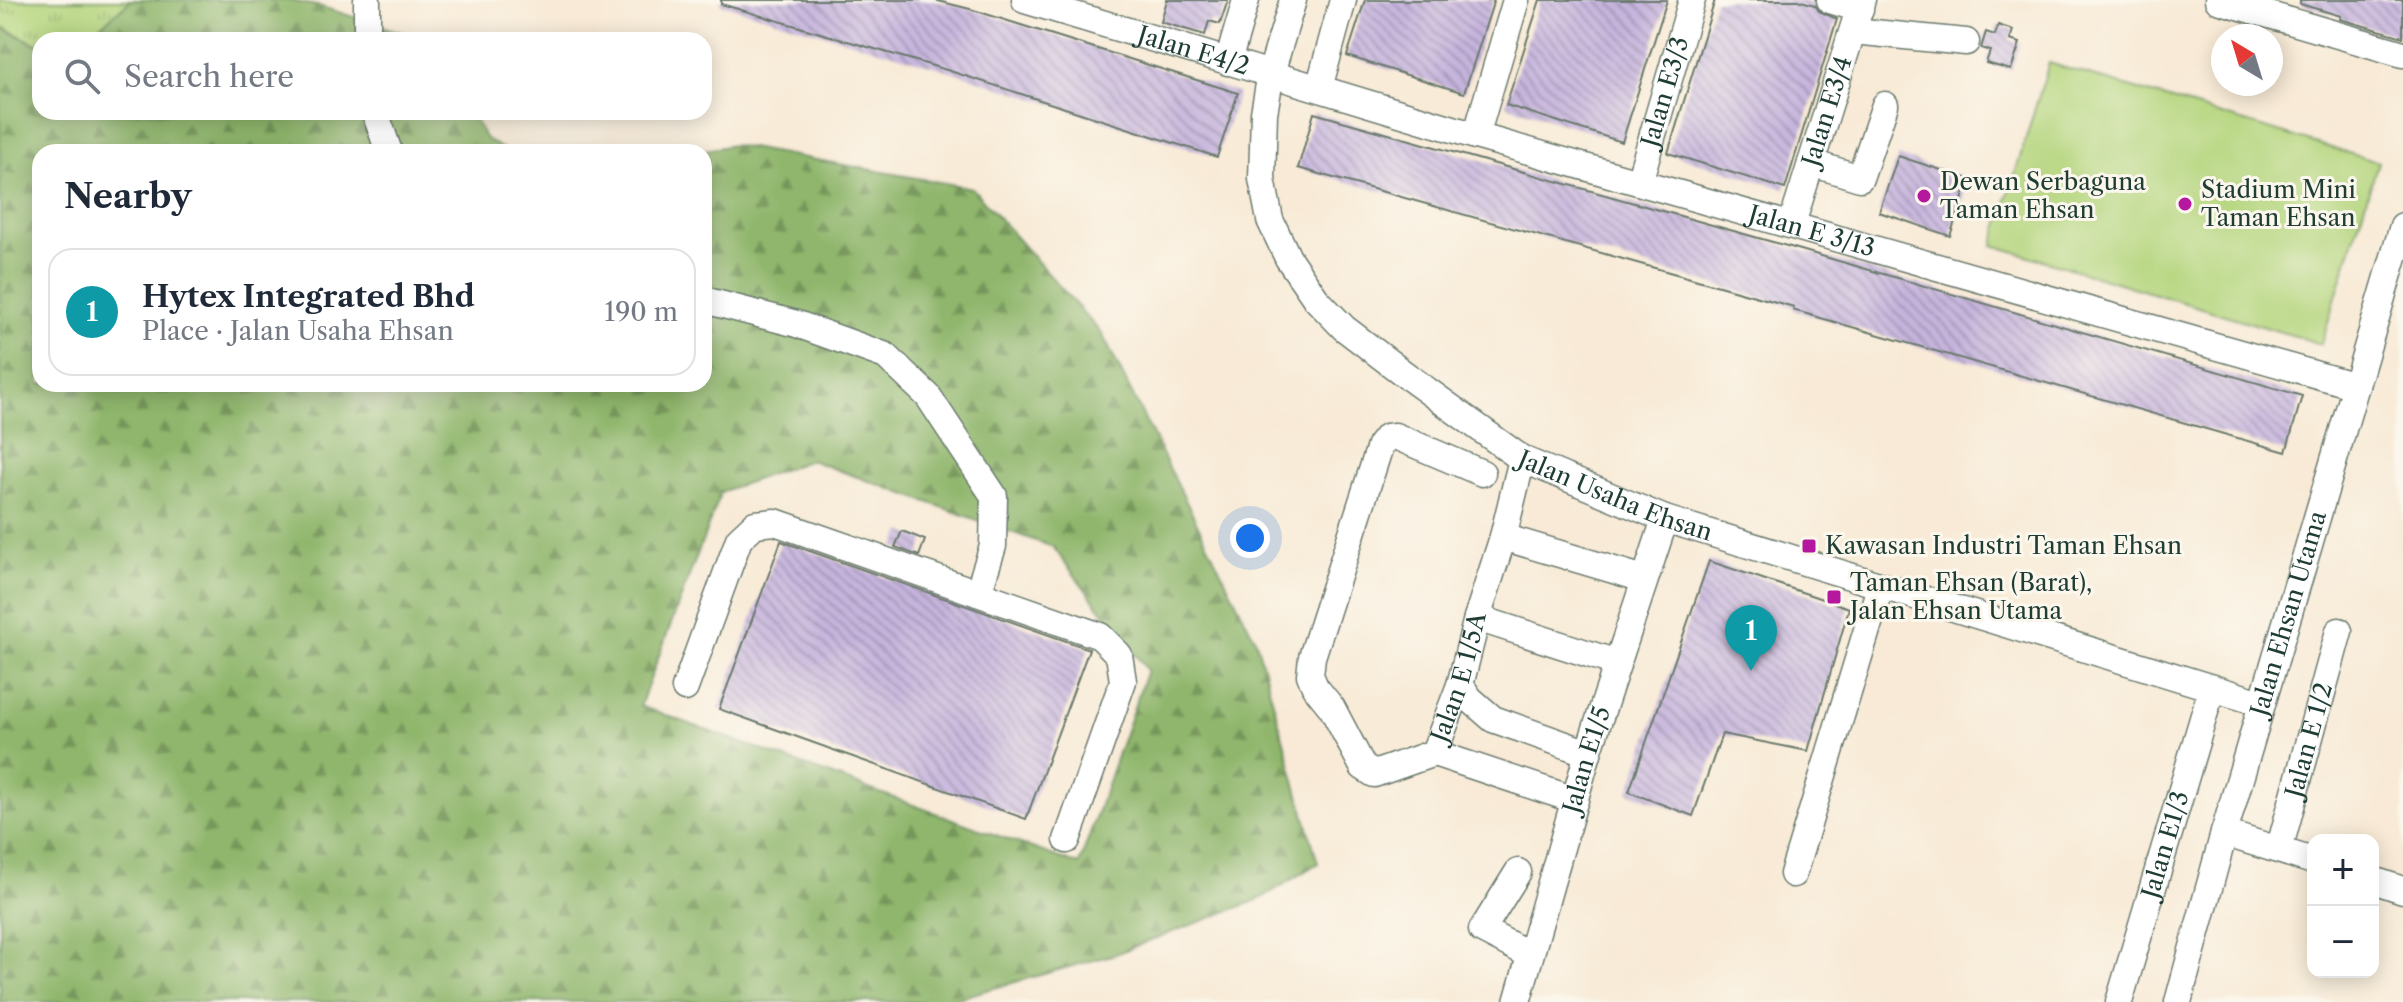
<!DOCTYPE html>
<meta charset="utf-8">
<style>
body{margin:0;font-family:"Libre Caslon Text",serif;background:#f6f6f7;color:#1f2937}
.controls{position:absolute;right:24px;bottom:24px;display:grid;overflow:hidden;border-radius:16px;box-shadow:0 4px 20px #0003}
.controls button{width:72px;height:72px;display:grid;place-items:center;padding:0;border:0;border-bottom:2px solid #e0e1e3;background:#fff;color:#1f2937;font:40px sans-serif}
.compass{position:absolute;left:2211px;top:24px;width:72px;height:72px;border-radius:50%;background:#fff;box-shadow:0 4px 20px #0003;rotate:322deg}
.you{position:absolute;left:1250px;top:538px;width:28px;height:28px;margin:-20px;border:6px solid #fff;border-radius:50%;background:#1a73e8;box-shadow:0 0 0 12px #1a73e833}
.badge{display:grid;place-items:center;width:52px;height:52px;border-radius:50%;background:#b5179e;color:#fff;font-size:26px;font-weight:700}
.pin{position:absolute;translate:-50% -66px;filter:drop-shadow(0 2px 4px #0008)}
.pin::after{content:'';position:absolute;top:42px;width:28px;height:24px;background:inherit;clip-path:polygon(0 0,100% 0,50% 100%)}
.list{margin:0;padding:0;list-style:none}
h2{display:flex;justify-content:space-between;align-items:center;height:104px;margin:0;padding:0 32px;font-size:34px}
h2 small{font-size:26px;font-weight:400;color:#747a83}
.list li{display:grid;grid-template-columns:52px 1fr auto;gap:24px;align-items:center;box-sizing:border-box;height:128px;margin:0 16px 16px;padding:0 16px;border:2px solid #e0e1e3;border-radius:24px}
.list b{display:block;font-size:30px;white-space:nowrap}
.list p{margin:0;font-size:26px;white-space:nowrap;color:#747a83}
.list em{font-size:26px;font-style:normal;color:#747a83}
.icon{flex:none;width:44px;height:44px;fill:none;stroke:currentColor;stroke-width:2;stroke-linecap:round;stroke-linejoin:round}
.map{position:relative;flex:none;width:2403px;height:1002px;overflow:hidden}
.search{position:absolute;background:#fff;box-shadow:0 4px 20px #0003;left:32px;top:32px;width:680px;height:88px;display:flex;align-items:center;gap:20px;box-sizing:border-box;padding:0 28px;border-radius:24px;color:#747a83;font-size:30px}
.panel{position:absolute;background:#fff;box-shadow:0 4px 20px #0003;left:32px;top:144px;width:680px;height:248px;border-radius:24px}
.map>svg:first-child{display:block}
</style>
<div class="map">
<svg width="2403" height="1002" viewBox="0 0 2403 1002">
<defs>
<pattern id="grass-tufts" width="24" height="20" patternUnits="userSpaceOnUse" patternTransform="scale(2)"><rect width="24" height="20" fill="#b4d57d"/><path d="M3 7l-1-3M5 7V3M7 7l1-3M15 17l-1-3M17 17v-4M19 17l1-3" fill="none" stroke="#92ae67"/></pattern>
<pattern id="forest-firs" width="22" height="20" patternUnits="userSpaceOnUse" patternTransform="scale(2)"><rect width="22" height="20" fill="#8fb66c"/><path d="M5 1l3.5 6h-7zM16 11l3.5 6h-7z" fill="#74955a"/></pattern>
<pattern id="building-back-hatch" width="6" height="6" patternUnits="userSpaceOnUse" patternTransform="scale(2)"><rect width="6" height="6" fill="#c6b4dd"/><path d="M-1 5l2 2M0 0l6 6M5-1l2 2" fill="none" stroke="#a094b4"/></pattern>
</defs>
<rect width="100%" height="100%" fill="#fbf7ec"/>
<filter id="ink" filterUnits="userSpaceOnUse"><feTurbulence type="fractalNoise" baseFrequency=".0125" numOctaves="2"/><feDisplacementMap in="SourceGraphic" scale="16" xChannelSelector="R" yChannelSelector="G"/><feConvolveMatrix kernelMatrix="1 2 1 2 8 2 1 2 1" color-interpolation-filters="sRGB"/></filter>
<filter id="wash" filterUnits="userSpaceOnUse"><feTurbulence type="fractalNoise" baseFrequency=".006" numOctaves="4" result="noise"/><feDisplacementMap in="SourceGraphic" scale="32" xChannelSelector="R" yChannelSelector="G"/><feGaussianBlur stdDeviation="1.8" result="paint"/><feColorMatrix in="noise" values="0 0 0 0 0 0 0 0 0 0 0 0 0 0 0 0 0 1.4 0 .05"/><feComposite in="paint" operator="in"/></filter>
<g filter="url(#wash)">
<rect width="100%" height="100%" fill="#f8ead6"/>
<polygon fill="url(#grass-tufts)" stroke="#6a8958" stroke-width="2" points="0,0 131,0 84,40 40,40 40,46 0,26"/>
<g fill="url(#forest-firs)" stroke="#577a50" stroke-width="2" fill-rule="evenodd">
<polygon points="131,0 287,0 322,7 426,40 84,40"/>
<path d="M0,27L40,46V112H470L486,139L508,152H40V384H704V152H694L733,145L972,188L1102,334L1256,641L1318,863L1260,899L1112,955L944,1002H0ZM810,460L1053,547L1147,670L1079,865L640,706L721,492Z"/>
</g>
<polygon fill="#b4d57d" stroke="#6a8958" stroke-width="2" points="2049,63 2378,162 2321,344 1993,245"/>
<g id="blocks">
<g fill="url(#building-back-hatch)">
<polygon points="721,0 934,0 970,9 1238,93 1217,157 950,71 721,4"/>
<polygon points="1167,0 1228,0 1220,24 1209,21 1205,35 1161,22"/>
<polygon points="1365,0 1494,0 1464,93 1347,56"/>
<polygon points="1540,0 1667,0 1622,142 1506,105"/>
<polygon points="1715,0 1798,0 1815,5 1819,11 1837,19 1785,189 1668,153"/>
<polygon points="2300,0 2403,0 2403,37 2340,19 2341,16 2300,4"/>
<polygon points="1998,25 2013,30 2010,40 2020,43 2011,70 1986,63 1990,51 1981,48 1986,32 1995,35"/>
<polygon points="1314,113 1794,248 2302,396 2286,452 1793,310 1794,307 1298,168"/>
<polygon points="1898,156 1969,179 1950,236 1879,212"/>
<polygon points="902,531 925,540 919,556 895,547"/>
<polygon points="781,541 1089,649 1026,819 719,709"/>
<polygon points="1709,561 1849,608 1808,751 1722,734 1693,816 1629,792"/>
</g>
</g>
</g>
<g filter="url(#ink)">
<use href="#blocks" fill-opacity="0" stroke="#6b7a6d" stroke-width="2"/>
<g fill="none" stroke-linecap="round" stroke-linejoin="round">
<g stroke="#6b7a6d" stroke-width="29">
<g id="minor">
<path id="s1" d="M1025,0L1476,136L2356,386"/>
<path id="s2" d="M1293,0L1271,73L1264,113L1262,179L1270,220L1288,258L1316,299L1344,328L1403,373L1522,459L1665,519L2261,703"/>
<polyline points="1830,0 1860,9"/>
<polyline points="2218,0 2403,54"/>
<polyline points="1853,31 1966,42"/>
<polyline points="367,40 367,0"/>
<polyline points="1228,62 1246,0"/>
<polyline points="1319,88 1343,0"/>
<polyline points="375,112 389,152"/>
<polyline points="1476,136 1516,0"/>
<polyline points="1811,163 1860,178 1885,105"/>
<path id="s3" d="M1639,182L1692,0"/>
<path id="s4" d="M1792,224L1862,0"/>
<polyline points="704,300 797,324 886,356 928,396 994,496 993,546 978,593"/>
<polyline points="1503,537 1644,579"/>
<polyline points="1477,618 1617,663"/>
<polyline points="1460,685 1470,699 1493,719 1588,753"/>
<polyline points="685,688 739,539 755,524 775,522 1100,636 1119,655 1123,681 1067,840"/>
<polyline points="1434,753 1374,774 1363,767 1332,708 1315,687 1310,675 1312,657 1380,446 1387,437 1395,436 1482,473"/>
<path id="s5" d="M1434,753L1460,685L1477,618L1503,537L1522,459"/>
<polyline points="1434,753 1575,800"/>
<polyline points="2224,833 2313,861"/>
<path id="s6" d="M2279,850L2339,631"/>
<polyline points="1518,872 1482,930 1530,955"/>
<polyline points="1793,874 1880,587"/>
<polyline points="2373,880 2403,890"/>
<path id="s7" d="M1517,1002L1588,753L1665,519"/>
<path id="s8" d="M2119,1002L2212,688"/>
<path id="s9" d="M2178,1002L2224,833L2403,226"/>
</g>
</g>
<use href="#minor" stroke="#fff" stroke-width="26"/>
</g>
</g>
<g fill="#b5179e" stroke="#fbf7ec" stroke-width="3">
<circle cx="1924" cy="196" r="8"/>
<circle cx="2185" cy="204" r="8"/>
<rect x="1801" y="538" width="16" height="16" rx="4"/>
<rect x="1826" y="589" width="16" height="16" rx="4"/>
</g>
<g text-anchor="middle" stroke-width="6" stroke-linejoin="round" paint-order="stroke">
<g font-size="24" fill="#1f3d34" stroke="#fbf7ec">
<text dy="8" stroke="none"><textPath href="#s1" startOffset="176">Jalan E4/2</textPath></text>
<text dy="8" stroke="none"><textPath href="#s3" startOffset="94">Jalan E3/3</textPath></text>
<text dy="8" stroke="none"><textPath href="#s4" startOffset="118">Jalan E3/4</textPath></text>
<text dy="8" stroke="none"><textPath href="#s1" startOffset="820">Jalan E 3/13</textPath></text>
<text dy="8" stroke="none"><textPath href="#s2" startOffset="678">Jalan Usaha Ehsan</textPath></text>
<text dy="8" stroke="none"><textPath href="#s9" startOffset="404">Jalan Ehsan Utama</textPath></text>
<text dy="8" stroke="none"><textPath href="#s5" startOffset="80">Jalan E 1/5A</textPath></text>
<text dy="8" stroke="none"><textPath href="#s6" startOffset="114">Jalan E 1/2</textPath></text>
<text dy="8" stroke="none"><textPath href="#s7" startOffset="252">Jalan E1/5</textPath></text>
<text dy="8" stroke="none"><textPath href="#s8" startOffset="164">Jalan E1/3</textPath></text>
</g>
<g font-size="24" fill="#1f3d34" stroke="#fbf7ec" text-anchor="start">
<text x="1940" y="190">Dewan Serbaguna<tspan x="1940" dy="28">Taman Ehsan</tspan></text>
<text x="2201" y="198">Stadium Mini<tspan x="2201" dy="28">Taman Ehsan</tspan></text>
<text x="1825" y="554">Kawasan Industri Taman Ehsan</text>
<text x="1850" y="591">Taman Ehsan (Barat),<tspan x="1850" dy="28">Jalan Ehsan Utama</tspan></text>
</g>
</g>
</svg>
<div class="controls">
<button>+</button>
<button>−</button>
</div>
<svg class="compass" viewBox="-18 -18 36 36"><path d="M0-13l5 13h-10z" fill="#e53935"/><path d="M0 13l5-13h-10z" fill="#747a83"/></svg>
<div class="you"></div>
<div class="pin badge" style="left:1751px;top:671px;background:#0f9aa8">1</div>
<div class="search"><svg class="icon" aria-label="search" viewBox="0 0 24 24"><circle cx="10" cy="10" r="6"/><path d="M15 15l6 6"/></svg>Search here</div>
<section class="panel">
<h2>Nearby<small></small></h2>
<ul class="list">
<li><span class="badge" style="background:#0f9aa8">1</span><div><b>Hytex Integrated Bhd</b><p>Place · Jalan Usaha Ehsan</p></div><em>190 m</em></li>
</ul>
</section>
</div>
